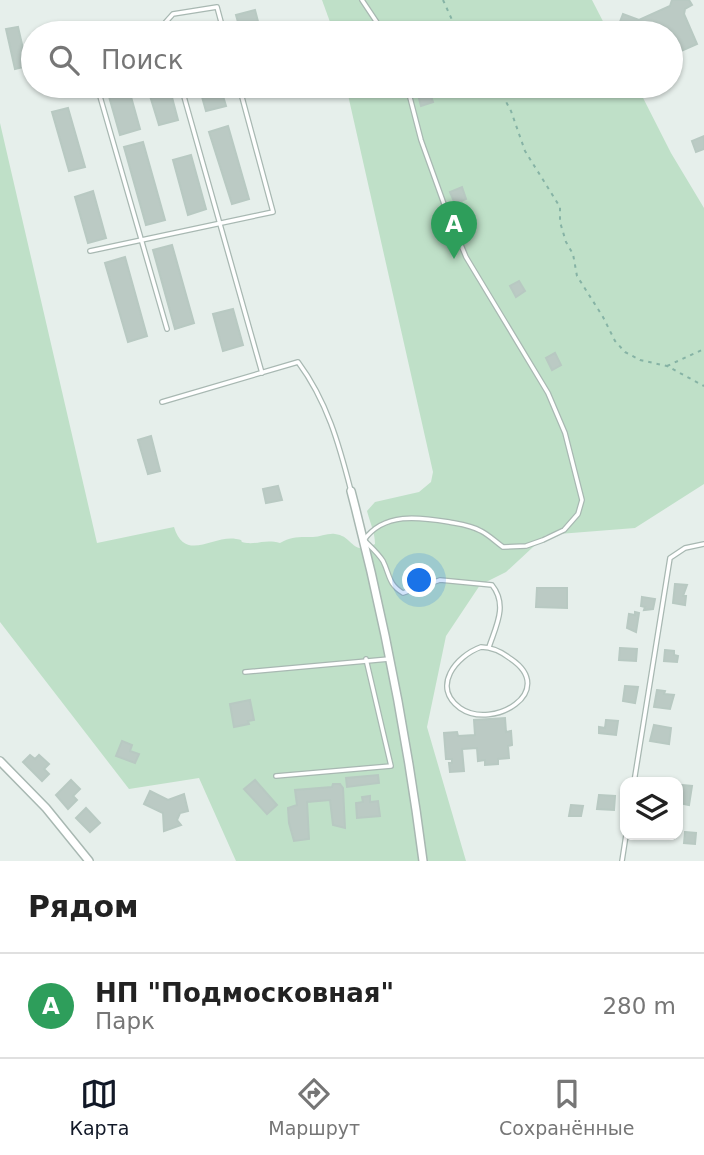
<!DOCTYPE html>
<html lang="ru">
<meta charset="utf-8">
<style>
body{margin:0;font-family:"DejaVu Sans",sans-serif;background:#f2f2f2;color:#222}
.controls{position:absolute;right:21px;bottom:21px;display:grid;overflow:hidden;border-radius:14px;box-shadow:0 2px 5px #0004}
.controls button{width:63px;height:63px;display:grid;place-items:center;padding:0;border:0;border-bottom:2px solid #e0e0e0;background:#fff;color:#222;font:35px sans-serif}
.you{position:absolute;left:420px;top:581px;width:24px;height:24px;margin:-18px;border:5px solid #fff;border-radius:50%;background:#1a73e8;box-shadow:0 0 0 10px #1a73e833}
.badge{display:grid;place-items:center;width:46px;height:46px;border-radius:50%;background:#111827;color:#fff;font-size:23px;font-weight:700}
.pin{position:absolute;translate:-50% -58px;filter:drop-shadow(0 2px 4px #0008)}
.pin::after{content:'';position:absolute;top:37px;width:24px;height:21px;background:inherit;clip-path:polygon(0 0,100% 0,50% 100%)}
.list{margin:0;padding:0;list-style:none}
h2{display:flex;justify-content:space-between;align-items:center;height:91px;margin:0;padding:0 28px;font-size:30px}
h2 small{font-size:23px;font-weight:400;color:#767676}
.list li{display:grid;grid-template-columns:46px 1fr auto;gap:21px;align-items:center;box-sizing:border-box;height:105px;padding:0 28px;border-top:2px solid #e0e0e0}
.list b{display:block;font-size:26px;white-space:nowrap}
.list p{margin:0;font-size:23px;white-space:nowrap;color:#767676}
.list em{font-size:23px;font-style:normal;color:#767676}
.icon{flex:none;width:38px;height:38px;fill:none;stroke:currentColor;stroke-width:2;stroke-linecap:round;stroke-linejoin:round}
.map{position:relative;flex:none;width:704px;height:861px;overflow:hidden}
.search{position:absolute;background:#fff;box-shadow:0 2px 5px #0004;left:21px;right:21px;top:21px;height:77px;display:flex;align-items:center;gap:18px;box-sizing:border-box;padding:0 24px;border-radius:38px;color:#767676;font-size:26px}
.sheet{height:196px;background:#fff}
nav{display:flex;justify-content:space-around;align-items:center;box-sizing:border-box;height:98px;border-top:2px solid #e0e0e0;background:#fff;font-size:19px;color:#767676}
nav a{display:grid;justify-items:center;gap:4px}
nav .on{color:#111827}
.map>svg:first-child{display:block}
</style>
<div class="map">
<svg width="704" height="861" viewBox="0 0 704 861">
<rect width="100%" height="100%" fill="#e6efeb"/>
<g fill="#bfe0c8">
<polygon points="322,0 592,0 609,33 334,33"/>
<path d="M346,86H637L671,153L704,208V484L635,528L546,535L506,572L480,585L446,636L427,727L466,861H236L199,778L129,789L0,622V123L97,543L174,527C185,563 213,535 236,539C247,540 236,542 247,543C259,544 266,539 280,543C292,536 300,537 313,537C320,537 328,533 335,534C354,536 351,557 375,544C375,532 370,523 367,511L375,502L419,492L431,482L433,472Z"/>
</g>
<g fill="#bbcac4" stroke="#b8c9c2" stroke-width="2">
<polygon points="672,0 689,0 692,5 685,9 684,14 697,44 679,52 676,46 671,48 671,33 662,33 661,31 656,33 631,33 618,27 623,14 639,20 670,6"/>
<polygon points="255,10 261,33 241,33 236,15"/>
<polygon points="18,27 27,66 15,69 6,29"/>
<polygon points="106,86 128,86 140,129 120,135"/>
<polygon points="147,86 169,86 178,120 159,125"/>
<polygon points="199,86 220,86 226,106 206,111"/>
<polygon points="256,86 276,86 277,90 259,95"/>
<polygon points="428,87 433,102 421,106 417,91"/>
<polygon points="68,108 85,167 69,171 52,112"/>
<polygon points="228,126 249,199 232,204 209,132"/>
<polygon points="704,136 704,149 696,152 692,141"/>
<polygon points="143,142 165,220 146,225 124,147"/>
<polygon points="191,155 206,209 188,215 173,160"/>
<polygon points="462,187 466,199 455,204 450,192"/>
<polygon points="93,191 106,238 88,243 75,197"/>
<polygon points="172,245 194,323 175,329 153,250"/>
<polygon points="125,257 147,336 128,342 105,263"/>
<polygon points="519,281 525,291 516,297 510,286"/>
<polygon points="233,309 243,345 223,351 213,314"/>
<polygon points="555,353 561,365 552,370 546,358"/>
<polygon points="151,436 160,471 148,474 138,440"/>
<polygon points="278,486 282,500 266,503 263,489"/>
<polygon points="675,584 687,585 683,596 686,596 685,605 673,603"/>
<polygon points="537,588 567,588 567,608 536,607"/>
<polygon points="642,597 655,599 653,609 644,610 645,607 641,606"/>
<polygon points="635,612 639,613 636,632 627,628 629,614 635,615"/>
<polygon points="620,648 637,649 636,661 619,660"/>
<polygon points="665,650 674,651 674,655 678,656 677,662 664,661"/>
<polygon points="625,686 638,687 635,703 623,701"/>
<polygon points="657,690 665,691 664,694 674,695 670,709 654,707"/>
<polygon points="250,700 254,720 248,721 249,724 234,727 230,704"/>
<polygon points="505,718 506,732 511,731 512,745 508,746 509,758 498,759 498,764 485,765 485,760 478,761 477,748 462,749 464,771 450,772 449,763 452,763 452,759 446,759 444,733 457,732 458,736 475,735 474,720"/>
<polygon points="606,720 618,721 616,735 599,733 599,727 605,728"/>
<polygon points="654,725 671,728 669,744 650,741"/>
<polygon points="122,741 132,745 130,751 139,754 135,763 116,756"/>
<polygon points="30,755 35,759 39,755 49,764 44,769 49,774 42,781 23,762"/>
<polygon points="378,775 379,783 347,787 346,778"/>
<polygon points="71,780 80,789 73,796 77,800 68,809 56,795"/>
<polygon points="255,780 277,805 267,814 244,789"/>
<polygon points="333,784 340,784 343,788 345,828 333,825 330,800 307,802 309,839 294,841 289,823 288,808 297,805 295,790 332,787"/>
<polygon points="682,785 692,786 689,805 679,803"/>
<polygon points="150,791 168,800 184,794 188,811 180,813 177,820 181,825 164,831 163,813 144,804"/>
<polygon points="599,795 615,796 614,810 597,809"/>
<polygon points="370,796 370,802 378,801 380,816 357,818 356,803 363,802 362,797"/>
<polygon points="571,805 583,806 581,816 569,816"/>
<polygon points="86,808 100,823 90,832 76,818"/>
<polygon points="685,832 696,833 695,844 684,843"/>
</g>
<g fill="none" stroke-linecap="round" stroke-linejoin="round">
<g stroke="#a8b8b2" stroke-width="6">
<g id="service">
<polyline points="362,0 384,33"/>
<polyline points="164,24 173,14 217,7 224,33"/>
<polyline points="131,33 164,24 166,33"/>
<polyline points="97,86 167,329"/>
<polyline points="181,86 262,373"/>
<path d="M407,86L421,140L444,204L466,257L548,393L565,433L582,500L578,514L564,530L543,540L526,546L503,547C496,542 489,535 481,531C471,525 460,524 449,522C419,517 384,512 364,540C371,547 378,553 383,561C390,575 388,584 403,593L440,580L492,585C508,605 496,626 489,647"/>
<polyline points="90,251 273,212 239,86"/>
<path d="M162,402L298,362C327,401 339,444 351,491"/>
<path d="M481,647C492,647 502,652 511,659C558,691 493,731 460,708C431,687 456,656 481,647Z"/>
<polyline points="245,672 389,659"/>
<polyline points="276,776 391,766 366,659"/>
<polyline points="634,782 670,558 685,548 704,544"/>
<polyline points="622,861 626,835"/>
</g>
</g>
<g stroke="#a8b8b2" stroke-width="10">
<g id="minor">
<path d="M351,491C383,613 407,736 423,861"/>
<polyline points="0,761 46,808 89,861"/>
</g>
</g>
<g stroke="#86b3a5" stroke-width="2" stroke-dasharray="3.5 5" stroke-linecap="butt">
<polyline points="443,0 458,33"/>
<polyline points="503,86 504,98 511,111 525,151 560,207 560,222 566,242 573,254 577,276 603,317 615,341 625,352 640,360 667,366 704,386"/>
<polyline points="667,366 704,349"/>
</g>
<use href="#service" stroke="#fff" stroke-width="3.5"/>
<use href="#minor" stroke="#fff" stroke-width="7"/>
</g>
</svg>
<div class="controls">
<button><svg class="icon" aria-label="layers" viewBox="0 0 24 24"><path d="M12 4l9 5-9 5-9-5zM3 14l9 5 9-5"/></svg></button>
</div>
<div class="you"></div>
<div class="pin badge" style="left:454px;top:259px;background:#2e9e5b">A</div>
<div class="search"><svg class="icon" aria-label="search" viewBox="0 0 24 24"><circle cx="10" cy="10" r="6"/><path d="M15 15l6 6"/></svg>Поиск</div>
</div>
<section class="sheet">
<h2>Рядом<small></small></h2>
<ul class="list">
<li><span class="badge" style="background:#2e9e5b">A</span><div><b>НП &quot;Подмосковная&quot;</b><p>Парк</p></div><em>280 m</em></li>
</ul>
</section>
<nav>
<a class="on"><svg class="icon" aria-label="map" viewBox="0 0 24 24"><path d="M3 6l6-2 6 2 6-2v14l-6 2-6-2-6 2zM9 4v14M15 6v14"/></svg>Карта</a>
<a><svg class="icon" aria-label="directions" viewBox="0 0 24 24"><path d="M12 3l9 9-9 9-9-9zM9 14v-3h6M13 9l2 2-2 2"/></svg>Маршрут</a>
<a><svg class="icon" aria-label="saved" viewBox="0 0 24 24"><path d="M7 4h10v16l-5-4-5 4z"/></svg>Сохранённые</a>
</nav>
